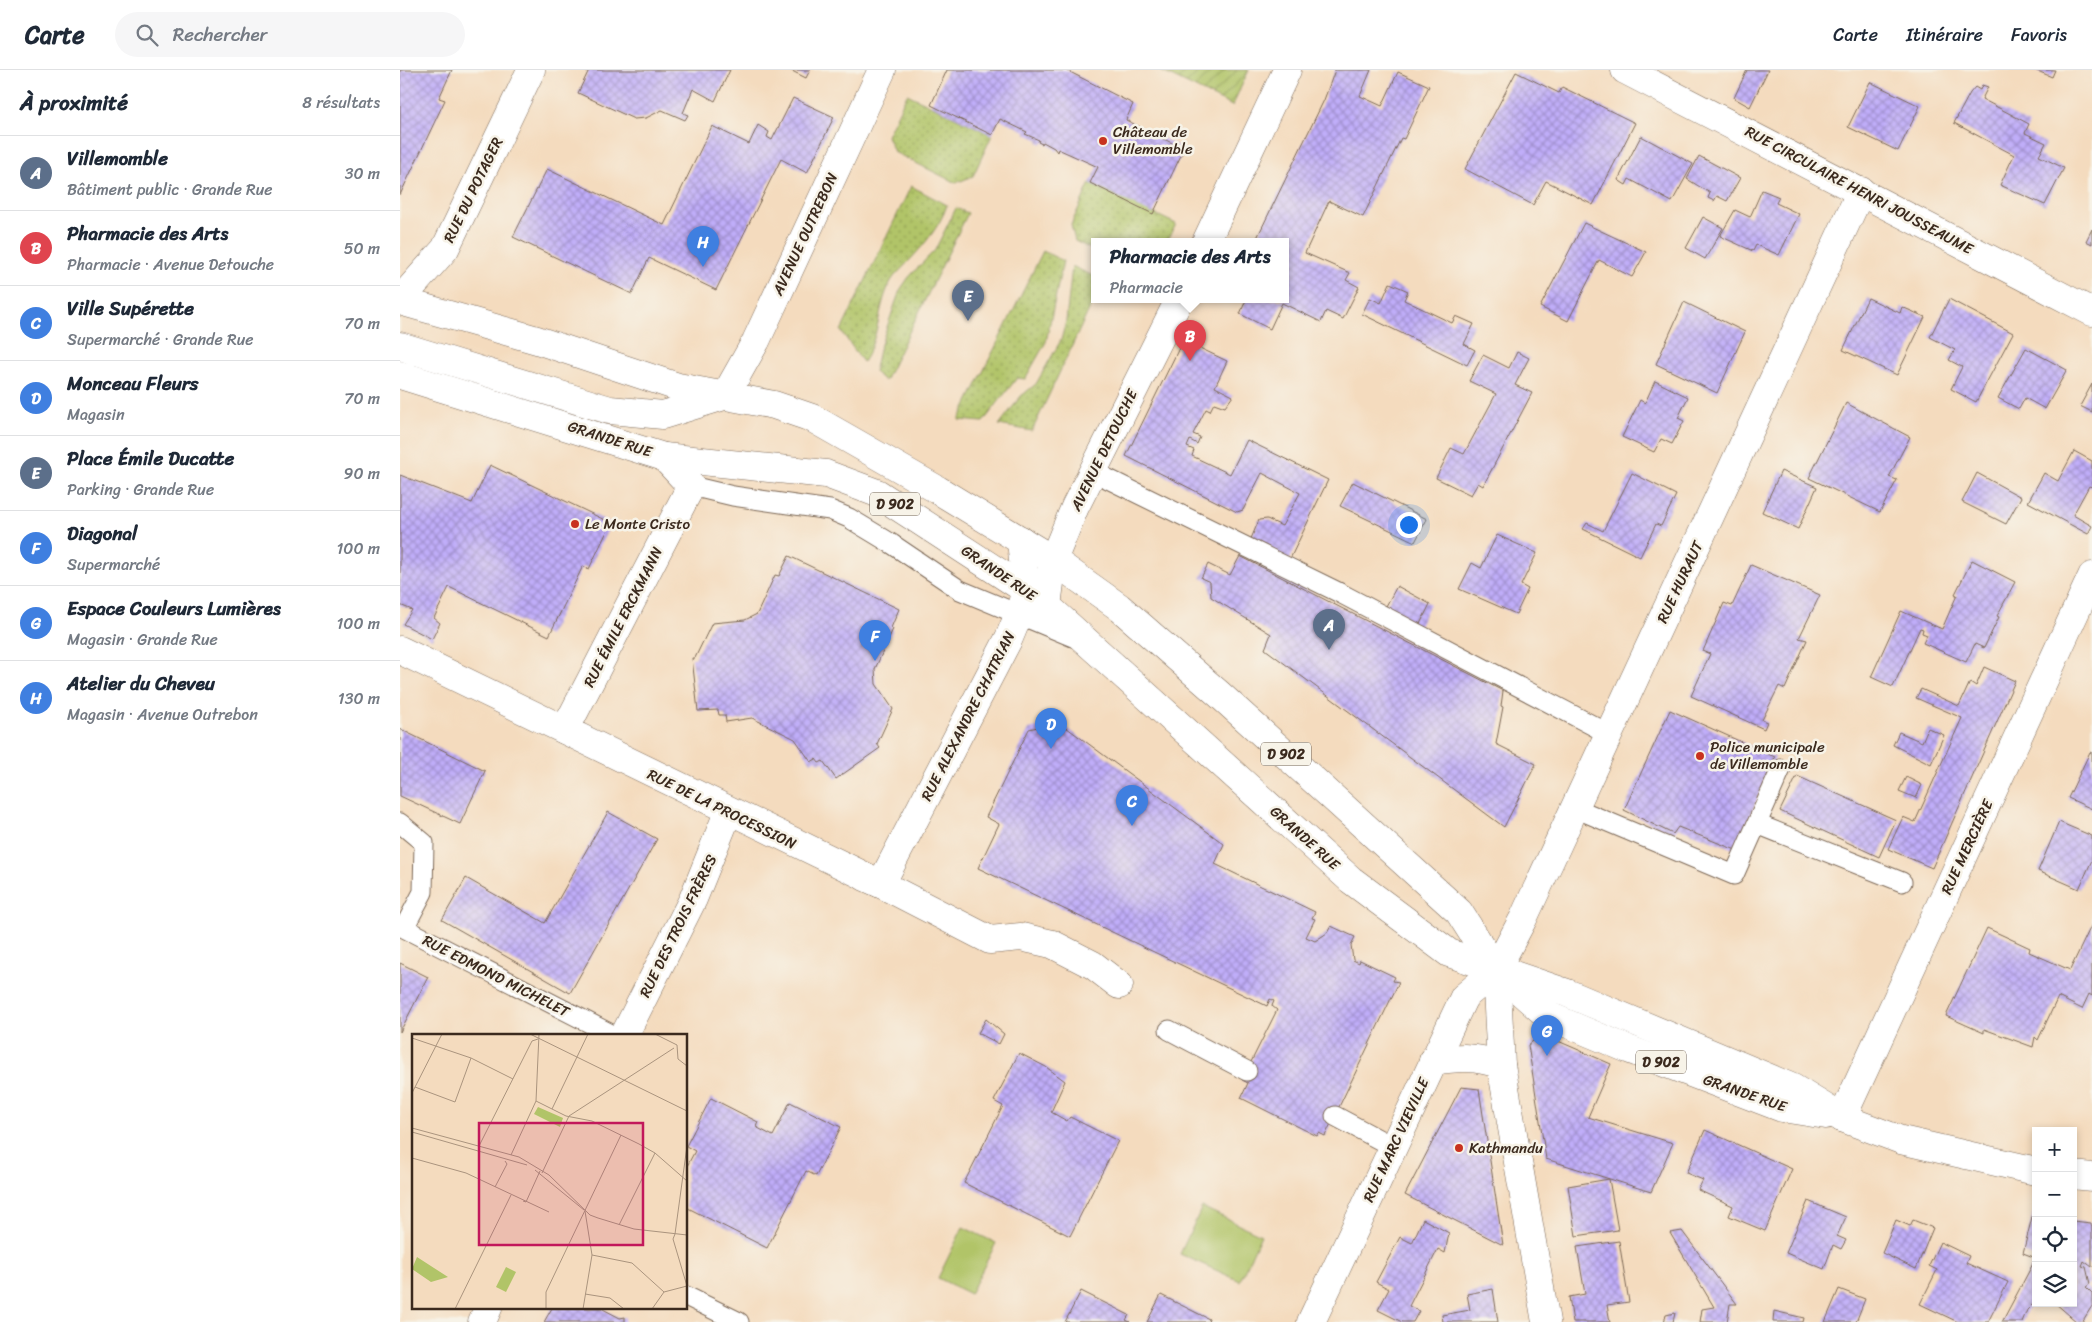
<!DOCTYPE html>
<html lang="fr">
<meta charset="utf-8">
<style>
body{margin:0;font-family:Sriracha,sans-serif;background:#f6f6f7;color:#1f2937}
.controls{position:absolute;right:15px;bottom:15px;display:grid;overflow:hidden;border-radius:0px;box-shadow:0 2px 8px #0003}
.controls button{width:45px;height:45px;display:grid;place-items:center;padding:0;border:0;border-bottom:1px solid #e0e1e3;background:#fff;color:#1f2937;font:25px sans-serif}
.you{position:absolute;left:1008px;top:454px;width:18px;height:18px;margin:-12px;border:4px solid #fff;border-radius:50%;background:#1a73e8;box-shadow:0 0 0 8px #1a73e833}
.badge{display:grid;place-items:center;width:32px;height:32px;border-radius:50%;background:#c8321e;color:#fff;font-size:16px;font-weight:700}
.pin{position:absolute;translate:-50% -41px;filter:drop-shadow(0 1px 2px #0008)}
.pin::after{content:'';position:absolute;top:26px;width:18px;height:15px;background:inherit;clip-path:polygon(0 0,100% 0,50% 100%)}
.popup{position:absolute;left:691px;top:168px;width:198px;height:65px;box-sizing:border-box;display:grid;place-content:center;border-radius:0px;background:#fff;filter:drop-shadow(0 1px 4px #0005);font-size:16px;white-space:nowrap;color:#747a83}
.popup b{font-size:19px;color:#1f2937}
.popup::after{content:'';position:absolute;left:50%;top:100%;margin-left:-10px;border:10px solid transparent;border-top-color:#fff}
.list{margin:0;padding:0;list-style:none}
h2{display:flex;justify-content:space-between;align-items:center;height:65px;margin:0;padding:0 20px;font-size:21px}
h2 small{font-size:16px;font-weight:400;color:#747a83}
.list li{display:grid;grid-template-columns:32px 1fr auto;gap:15px;align-items:center;box-sizing:border-box;height:75px;padding:0 20px;border-top:1px solid #e0e1e3}
.list b{display:block;font-size:19px;white-space:nowrap}
.list p{margin:0;font-size:16px;white-space:nowrap;color:#747a83}
.list em{font-size:16px;font-style:normal;color:#747a83}
.icon{flex:none;width:28px;height:28px;fill:none;stroke:currentColor;stroke-width:2;stroke-linecap:round;stroke-linejoin:round}
.map{position:relative;flex:none;width:1692px;height:1252px;overflow:hidden}
header{display:flex;align-items:center;gap:30px;box-sizing:border-box;height:70px;padding:0 25px;background:#fff;border-bottom:1px solid #e0e1e3}
header strong{font-size:24px}
nav{display:flex;gap:28px;margin-inline-start:auto;font-size:18px}
.search{width:350px;height:45px;background:#f6f6f7;display:flex;align-items:center;gap:12px;box-sizing:border-box;padding:0 18px;border-radius:28px;color:#747a83;font-size:19px}
main{display:flex}
aside{flex:1;background:#fff}
.map>svg:first-child{display:block}
</style>
<header>
<strong>Carte</strong>
<div class="search"><svg class="icon" aria-label="search" viewBox="0 0 24 24"><circle cx="10" cy="10" r="6"/><path d="M15 15l6 6"/></svg>Rechercher</div>
<nav><a>Carte</a><a>Itinéraire</a><a>Favoris</a></nav>
</header>
<main>
<aside>
<h2>À proximité<small>8 résultats</small></h2>
<ul class="list">
<li><span class="badge" style="background:#5c6f8a">A</span><div><b>Villemomble</b><p>Bâtiment public · Grande Rue</p></div><em>30 m</em></li>
<li><span class="badge" style="background:#e0444e">B</span><div><b>Pharmacie des Arts</b><p>Pharmacie · Avenue Detouche</p></div><em>50 m</em></li>
<li><span class="badge" style="background:#3f7fe0">C</span><div><b>Ville Supérette</b><p>Supermarché · Grande Rue</p></div><em>70 m</em></li>
<li><span class="badge" style="background:#3f7fe0">D</span><div><b>Monceau Fleurs</b><p>Magasin</p></div><em>70 m</em></li>
<li><span class="badge" style="background:#5c6f8a">E</span><div><b>Place Émile Ducatte</b><p>Parking · Grande Rue</p></div><em>90 m</em></li>
<li><span class="badge" style="background:#3f7fe0">F</span><div><b>Diagonal</b><p>Supermarché</p></div><em>100 m</em></li>
<li><span class="badge" style="background:#3f7fe0">G</span><div><b>Espace Couleurs Lumières</b><p>Magasin · Grande Rue</p></div><em>100 m</em></li>
<li><span class="badge" style="background:#3f7fe0">H</span><div><b>Atelier du Cheveu</b><p>Magasin · Avenue Outrebon</p></div><em>130 m</em></li>
</ul>
</aside>
<div class="map">
<svg width="1692" height="1252" viewBox="0 0 1692 1252">
<defs>
<pattern id="grass-dots" width="8" height="8" patternUnits="userSpaceOnUse" patternTransform="scale(1.25)"><rect width="8" height="8" fill="#b1c468"/><path d="M2 2h.1M6 6h.1" fill="none" stroke="#919f55" stroke-width="1.8" stroke-linecap="round"/></pattern>
<pattern id="garden-furrows" width="10" height="10" patternUnits="userSpaceOnUse" patternTransform="scale(1.25)"><rect width="10" height="10" fill="#b1c468"/><path d="M-1 1l2-2M0 10L10 0M9 11l2-2" fill="none" stroke="#919f55"/></pattern>
<pattern id="building-cross-hatch" width="8" height="8" patternUnits="userSpaceOnUse" patternTransform="scale(1.25)"><rect width="8" height="8" fill="#c0adf9"/><path d="M0 0l8 8M0 8l8-8" fill="none" stroke="#9d8dc9"/></pattern>
</defs>
<rect width="100%" height="100%" fill="#f7f3e8"/>
<filter id="ink" filterUnits="userSpaceOnUse"><feTurbulence type="fractalNoise" baseFrequency=".02" numOctaves="2"/><feDisplacementMap in="SourceGraphic" scale="10" xChannelSelector="R" yChannelSelector="G"/><feConvolveMatrix kernelMatrix="1 2 1 2 8 2 1 2 1" color-interpolation-filters="sRGB"/></filter>
<filter id="wash" filterUnits="userSpaceOnUse"><feTurbulence type="fractalNoise" baseFrequency=".0096" numOctaves="4" result="noise"/><feDisplacementMap in="SourceGraphic" scale="20" xChannelSelector="R" yChannelSelector="G"/><feGaussianBlur stdDeviation="1.12" result="paint"/><feColorMatrix in="noise" values="0 0 0 0 0 0 0 0 0 0 0 0 0 0 0 0 0 1.4 0 .05"/><feComposite in="paint" operator="in"/></filter>
<g filter="url(#wash)">
<rect width="100%" height="100%" fill="#f4dbbe"/>
<g fill="url(#grass-dots)" stroke="#767743">
<polygon points="507,24 592,65 573,106 556,113 494,82 487,66"/>
<polygon points="690,113 776,154 767,172 695,172 695,181 675,171 671,155"/>
<path d="M511,116L547,135C540,157 523,176 508,192C502,199 494,205 490,213C477,239 480,267 463,292L441,261Z"/>
<polygon points="556,138 568,143 485,311 474,302 479,280 500,220 509,207 535,180"/>
<polygon points="643,181 663,191 646,272 625,309 617,308 583,352 559,350"/>
<polygon points="672,196 695,207 695,227 632,361 599,355 621,326 636,314 661,270 666,251"/>
</g>
<g fill="#b1c468" stroke="#767743">
<polygon points="802,1137 861,1165 840,1211 780,1184"/>
<polygon points="563,1157 596,1173 570,1224 538,1208"/>
</g>
<polygon fill="url(#garden-furrows)" stroke="#767743" points="759,0 849,0 832,36"/>
<g id="blocks">
<g fill="url(#building-cross-hatch)">
<polygon points="0,0 52,0 39,28 45,30 0,125"/>
<polygon points="189,0 330,0 315,31 293,19 283,43 288,45 285,50 262,40 246,48 234,49 178,23"/>
<polygon points="390,0 410,0 406,8"/>
<polygon points="547,0 666,0 733,34 726,50 784,79 753,144 690,113 698,97 658,79 657,82 654,78 643,72 642,74 638,72 639,70 625,64 627,62 600,49 592,65 531,35"/>
<polygon points="935,0 971,0 960,26 982,36 998,2 1029,16 1004,69 1001,68 963,147 929,131 905,183 950,203 946,210 959,217 943,249 926,241 921,252 882,233 870,259 840,244 846,230 885,230 885,172 855,172 924,30"/>
<polygon points="1347,0 1368,0 1350,37 1334,28"/>
<polygon points="1635,0 1655,0 1652,7"/>
<polygon points="1116,2 1159,23 1162,17 1235,53 1193,135 1146,111 1133,135 1065,99"/>
<polygon points="1470,12 1520,36 1498,81 1448,57"/>
<polygon points="1582,15 1588,17 1582,29 1629,54 1625,63 1646,73 1639,86 1664,98 1645,135 1600,115 1614,85 1554,53 1570,23 1575,17 1580,20"/>
<polygon points="393,28 434,47 407,103 381,89 316,220 249,188 232,224 113,167 147,99 264,155 312,56 349,74 358,55 369,62 367,67 372,70"/>
<polygon points="1241,66 1293,94 1272,132 1229,109 1226,115 1218,110"/>
<polygon points="1299,86 1340,108 1327,131 1317,126 1314,131 1308,128 1310,123 1287,109"/>
<polygon points="1362,120 1379,127 1376,133 1399,144 1379,185 1356,175 1353,181 1320,166 1335,140 1350,147"/>
<polygon points="1303,147 1323,158 1305,189 1286,178"/>
<polygon points="1184,153 1246,182 1232,207 1199,190 1168,251 1140,237"/>
<polygon points="1692,159 1692,174 1686,171"/>
<polygon points="990,213 1008,221 1004,230 1052,253 1056,246 1074,254 1064,274 1075,280 1067,295 962,244 970,228 981,233"/>
<polygon points="1468,228 1500,243 1502,237 1525,247 1497,305 1443,280"/>
<polygon points="1549,229 1613,263 1576,332 1551,319 1562,297 1549,290 1555,280 1530,267"/>
<polygon points="1284,232 1345,262 1317,323 1256,294"/>
<polygon points="783,270 827,291 815,317 833,326 825,337 814,333 810,341 806,339 793,364 800,367 797,374 790,370 787,377 794,380 792,386 830,404 847,370 928,410 889,491 850,471 859,450 867,449 882,456 900,423 862,403 843,440 837,442 726,386"/>
<polygon points="1626,278 1667,300 1645,339 1625,328 1619,339 1598,328"/>
<polygon points="1117,282 1129,288 1115,315 1132,323 1083,416 1078,413 1071,425 1036,408 1051,378 1064,384 1096,324 1069,311 1083,285 1109,298"/>
<polygon points="1255,311 1288,327 1278,348 1284,351 1272,374 1261,369 1254,382 1222,367 1240,330 1245,333"/>
<polygon points="1692,314 1692,342 1680,336"/>
<polygon points="1446,333 1510,367 1489,407 1497,410 1480,442 1409,408"/>
<polygon points="1674,381 1692,391 1692,417 1689,416 1673,445 1692,456 1688,464 1628,432 1644,403 1658,411"/>
<polygon points="90,395 211,453 189,499 183,496 149,566 49,517 34,548 40,553 32,569 3,554 12,540 0,535 0,405 72,433"/>
<polygon points="1381,401 1417,417 1398,459 1362,442"/>
<polygon points="1232,403 1276,425 1261,456 1256,454 1240,487 1183,459 1187,453 1203,461"/>
<polygon points="1577,403 1621,427 1606,454 1562,432"/>
<polygon points="953,412 1027,449 1015,472 940,436"/>
<polygon points="1097,465 1137,483 1121,515 1128,519 1116,544 1059,519 1072,493 1081,498"/>
<polygon points="389,486 499,539 491,558 493,559 475,599 476,614 493,639 477,674 480,678 436,709 423,691 419,693 416,689 411,692 395,669 387,665 352,648 326,652 325,645 319,645 318,640 298,641 292,588 295,588 312,553 345,550 357,544 375,505 379,506"/>
<polygon points="840,486 1103,621 1101,636 1103,637 1096,674 1136,694 1104,757 865,579 871,564 811,527 810,512 801,508 808,494 830,505"/>
<polygon points="1572,490 1615,512 1597,546 1599,547 1584,578 1575,574 1566,592 1523,573 1527,565 1522,563 1523,559 1520,558 1493,617 1471,607 1501,541 1542,559 1557,525 1555,524"/>
<polygon points="1351,495 1420,525 1399,568 1407,570 1385,619 1379,616 1362,650 1367,652 1364,659 1291,626 1310,584 1303,581 1324,533 1332,536"/>
<polygon points="997,516 1030,534 1019,556 985,538"/>
<polygon points="1584,597 1615,611 1532,798 1488,779 1503,747 1515,752 1562,648 1516,628 1521,619 1559,636 1570,612 1576,616"/>
<polygon points="1270,640 1375,687 1336,780 1278,757 1273,764 1224,740"/>
<polygon points="659,652 824,774 815,794 915,842 912,848 915,849 906,867 915,871 927,863 931,856 955,867 951,875 953,890 959,893 960,890 995,907 993,911 999,912 925,1066 919,1063 917,1066 841,1028 848,1013 842,1010 877,940 872,936 874,931 870,929 867,936 578,798 599,754 586,747 629,659"/>
<polygon points="1528,658 1544,665 1531,694 1493,675 1499,662 1522,672"/>
<polygon points="0,659 85,701 60,754 0,726"/>
<polygon points="1690,682 1692,683 1692,739 1668,728"/>
<polygon points="1397,706 1496,750 1479,787 1380,741"/>
<polygon points="1506,707 1522,715 1516,728 1499,721"/>
<polygon points="208,742 257,769 170,923 42,850 66,808 145,853"/>
<polygon points="1659,752 1692,766 1692,790 1679,819 1638,801"/>
<polygon points="1692,854 1692,926 1689,924 1682,939 1658,927 1638,970 1635,967 1633,977 1584,959 1584,963 1546,946 1587,858 1630,878 1629,882 1670,900"/>
<polygon points="0,893 28,907 0,962"/>
<polygon points="586,949 604,964 599,974 578,963"/>
<polygon points="1142,964 1211,994 1188,1047 1273,1073 1251,1122 1146,1089 1128,975"/>
<polygon points="619,983 646,997 665,1011 651,1042 667,1051 670,1047 718,1071 670,1166 564,1113 603,1036 594,1031"/>
<polygon points="1061,1017 1079,1019 1103,1175 1005,1125"/>
<polygon points="311,1028 358,1052 356,1057 373,1066 390,1032 441,1057 416,1106 406,1101 367,1178 286,1137 286,1098 295,1081 286,1076"/>
<polygon points="1305,1060 1392,1099 1365,1161 1329,1146 1333,1136 1298,1120 1303,1110 1286,1103"/>
<polygon points="1209,1109 1218,1160 1176,1166 1168,1116"/>
<polygon points="1408,1131 1446,1147 1437,1166 1446,1170 1441,1179 1433,1175 1424,1199 1386,1183"/>
<polygon points="1633,1143 1636,1144 1636,1188 1623,1183"/>
<polygon points="1023,1149 1049,1163 1045,1183 1038,1179 1009,1236 1019,1241 1013,1252 1002,1252 978,1240 989,1219 976,1212 1000,1167 1012,1173"/>
<polygon points="1496,1150 1510,1156 1513,1150 1533,1158 1516,1199 1482,1183"/>
<polygon points="1673,1151 1691,1153 1692,1159 1692,1197 1684,1191 1682,1196 1686,1197 1690,1214 1686,1217 1692,1223 1692,1236 1682,1252 1677,1252 1655,1233 1673,1233"/>
<polygon points="1282,1161 1337,1234 1330,1234 1327,1252 1300,1252 1302,1239 1314,1237 1270,1163"/>
<polygon points="1219,1171 1229,1232 1207,1235 1210,1252 1173,1252 1169,1227 1185,1224 1177,1177"/>
<polygon points="1540,1172 1569,1186 1566,1193 1608,1212 1588,1252 1558,1252 1520,1234 1537,1200 1529,1196"/>
<polygon points="1636,1188 1636,1231 1627,1240 1622,1252 1602,1252"/>
<polygon points="1093,1219 1098,1252 1043,1252 1042,1245 1070,1240 1067,1224"/>
<polygon points="1439,1219 1465,1229 1456,1252 1425,1252"/>
<polygon points="681,1221 729,1245 726,1250 730,1252 665,1252"/>
<polygon points="761,1225 809,1249 808,1252 747,1252"/>
<polygon points="152,1238 201,1238 220,1248 225,1247 225,1252 144,1252"/>
<polygon points="1374,1241 1404,1248 1403,1252 1373,1252"/>
<polygon points="1275,1243 1273,1252 1264,1252 1266,1245"/>
</g>
</g>
</g>
<g filter="url(#ink)">
<use href="#blocks" fill-opacity="0" stroke="#7c6856" stroke-width="1"/>
<g fill="none" stroke-linecap="round" stroke-linejoin="round">
<g stroke="#7c6856" stroke-width="21">
<g id="service">
<polyline points="694,402 940,523 1209,664"/>
<polyline points="291,416 333,426 430,440 449,448 492,474 560,520 673,567"/>
<polyline points="1175,738 1334,805 1381,699"/>
<polyline points="0,753 24,773 23,822 4,858 215,966"/>
<polyline points="1357,754 1502,812"/>
<polyline points="769,960 847,1001"/>
<polyline points="935,1046 993,1077"/>
<polyline points="286,1226 339,1252"/>
</g>
</g>
<g stroke="#7c6856" stroke-width="29">
<g id="minor">
<polyline points="1225,0 1692,242"/>
<polyline points="806,172 887,0"/>
<polyline points="0,230 45,179 131,0"/>
<polyline points="647,536 653,490 675,437 779,230"/>
<polyline points="0,580 481,814 590,870 621,867 652,874 693,895 719,915"/>
<polyline points="165,660 291,416 264,387"/>
<polyline points="465,807 481,814 609,568 619,544 626,520 621,470"/>
<polyline points="1096,900 1101,995 1146,1252"/>
<polyline points="224,966 293,829 327,745"/>
<path d="M1033,991C1060,987 1075,986 1101,995"/>
<polyline points="1442,1048 1692,506"/>
<polyline points="82,1252 88,1238"/>
<polyline points="911,1252 1064,927 1096,900 1123,849 1461,121"/>
</g>
</g>
<g stroke="#7c6856" stroke-width="29">
<polyline id="secondary" points="325,326 356,271 482,0"/>
</g>
<g stroke="#7c6856" stroke-width="29">
<g id="primary">
<polyline points="0,231 137,270 278,317 374,335 412,348 538,420 653,490 719,537 820,625 1059,842 1096,900 1147,945 1228,979 1382,1038 1426,1045"/>
<polyline points="0,276 210,340 263,345 321,327"/>
<polyline points="0,305 264,387 426,404 477,423 626,520 647,536 951,810 1049,883 1167,923 1393,1018 1442,1048 1501,1070 1636,1101"/>
<polyline points="1673,1105 1692,1107"/>
</g>
</g>
<use href="#service" stroke="#fff" stroke-width="19"/>
<use href="#minor" stroke="#fff" stroke-width="28"/>
<use href="#secondary" stroke="#fff" stroke-width="28"/>
<use href="#primary" stroke="#fff" stroke-width="28"/>
</g>
</g>
<g fill="#c8321e" stroke="#f7f3e8" stroke-width="2">
<circle cx="703" cy="71" r="5"/>
<circle cx="175" cy="454" r="5"/>
<circle cx="1300" cy="686" r="5"/>
<circle cx="1059" cy="1078" r="5"/>
</g>
<g text-anchor="middle" stroke-width="5" stroke-linejoin="round" paint-order="stroke">
<g fill="#f7f3e8" stroke="#73665b" stroke-width="1">
<rect x="470" y="422.5" width="50" height="23" rx="4"/>
<rect x="861" y="672.5" width="50" height="23" rx="4"/>
<rect x="1236" y="980.5" width="50" height="23" rx="4"/>
</g>
<g font-size="14" font-weight="bold" fill="#3b2a1e">
<text x="495" y="439">D 902</text>
<text x="886" y="689">D 902</text>
<text x="1261" y="997">D 902</text>
</g>
<g font-size="15" fill="#3b2a1e" stroke="#f7f3e8" text-anchor="start">
<text x="713" y="67">Château de<tspan x="713" dy="17">Villemomble</tspan></text>
<text x="185" y="459">Le Monte Cristo</text>
<text x="1310" y="682">Police municipale<tspan x="1310" dy="17">de Villemomble</tspan></text>
<text x="1069" y="1083">Kathmandu</text>
</g>
<g font-size="15" fill="#3b2a1e" stroke="#f7f3e8">
<text transform="translate(73 120) rotate(-64)" y="5">RUE DU POTAGER</text>
<text transform="translate(1459 120) rotate(28)" y="5">RUE CIRCULAIRE HENRI JOUSSEAUME</text>
<text transform="translate(405 164) rotate(-65)" y="5">AVENUE OUTREBON</text>
<text transform="translate(210 369) rotate(18)" y="5">GRANDE RUE</text>
<text transform="translate(704 380) rotate(-64)" y="5">AVENUE DETOUCHE</text>
<text transform="translate(599 503) rotate(34)" y="5">GRANDE RUE</text>
<text transform="translate(1280 512) rotate(-65)" y="5">RUE HURAUT</text>
<text transform="translate(223 547) rotate(-63)" y="5">RUE ÉMILE ERCKMANN</text>
<text transform="translate(568 646) rotate(-63)" y="5">RUE ALEXANDRE CHATRIAN</text>
<text transform="translate(322 739) rotate(26)" y="5">RUE DE LA PROCESSION</text>
<text transform="translate(905 768) rotate(42)" y="5">GRANDE RUE</text>
<text transform="translate(1567 777) rotate(-65)" y="5">RUE MERCIÈRE</text>
<text transform="translate(278 856) rotate(-64)" y="5">RUE DES TROIS FRÈRES</text>
<text transform="translate(96 906) rotate(27)" y="5">RUE EDMOND MICHELET</text>
<text transform="translate(1345 1023) rotate(19)" y="5">GRANDE RUE</text>
<text transform="translate(996 1070) rotate(-65)" y="5">RUE MARC VIEVILLE</text>
</g>
</g>
<g transform="translate(12 964)">
<rect width="275" height="275" fill="#f4dbbe"/>
<path d="M5,223L22,234L36,243L19,248L0,235ZM94,233L104,238L94,258L84,253Z" fill="#b1c468"/>
<path d="M126,73L151,84L148,93L122,80Z" fill="#b1c468"/>
<path fill="none" stroke="#aa947e" stroke-width="1" d="M118,0L275,77M243,0L265,11L266,25L275,32M0,4L59,24L101,45M3,53L43,68L59,24M0,59L30,0M124,67L154,82L180,87L227,110L243,119L275,147M140,75L176,0M0,94L107,123L137,141L178,181L186,184L222,195L275,201M0,98L115,131M67,112L120,7L126,5M99,121L124,67L127,0M0,124L54,139L137,178M123,136L172,176M130,139L157,82L262,14M83,153L95,130L93,127M111,167L114,168L128,137M207,191L243,119M263,200L275,112M263,200L261,205L275,252M180,221L220,229L252,258M173,260L198,264L212,275M43,275L99,161M134,275V258L209,101M171,275L180,221L173,177M240,275L252,258L275,252"/>
<path fill="#c2185b" fill-opacity="0.15" stroke="#c2185b" stroke-width="2.5" d="M67,89H231V211H67Z"/>
<rect width="275" height="275" fill="none" stroke="#3b2a1e" stroke-width="2.5"/>
</g>
</svg>
<div class="controls">
<button>+</button>
<button>−</button>
<button><svg class="icon" aria-label="locate" viewBox="0 0 24 24"><circle cx="12" cy="12" r="6"/><path d="M12 2v4M12 18v4M2 12h4M18 12h4"/></svg></button>
<button><svg class="icon" aria-label="layers" viewBox="0 0 24 24"><path d="M12 4l9 5-9 5-9-5zM3 14l9 5 9-5"/></svg></button>
</div>
<div class="you"></div>
<div class="pin badge" style="left:929px;top:580px;background:#5c6f8a">A</div>
<div class="pin badge" style="left:790px;top:291px;background:#e0444e">B</div>
<div class="popup"><b>Pharmacie des Arts</b>Pharmacie</div>
<div class="pin badge" style="left:732px;top:756px;background:#3f7fe0">C</div>
<div class="pin badge" style="left:651px;top:679px;background:#3f7fe0">D</div>
<div class="pin badge" style="left:568px;top:251px;background:#5c6f8a">E</div>
<div class="pin badge" style="left:475px;top:591px;background:#3f7fe0">F</div>
<div class="pin badge" style="left:1147px;top:986px;background:#3f7fe0">G</div>
<div class="pin badge" style="left:303px;top:197px;background:#3f7fe0">H</div>
</div>
</main>
